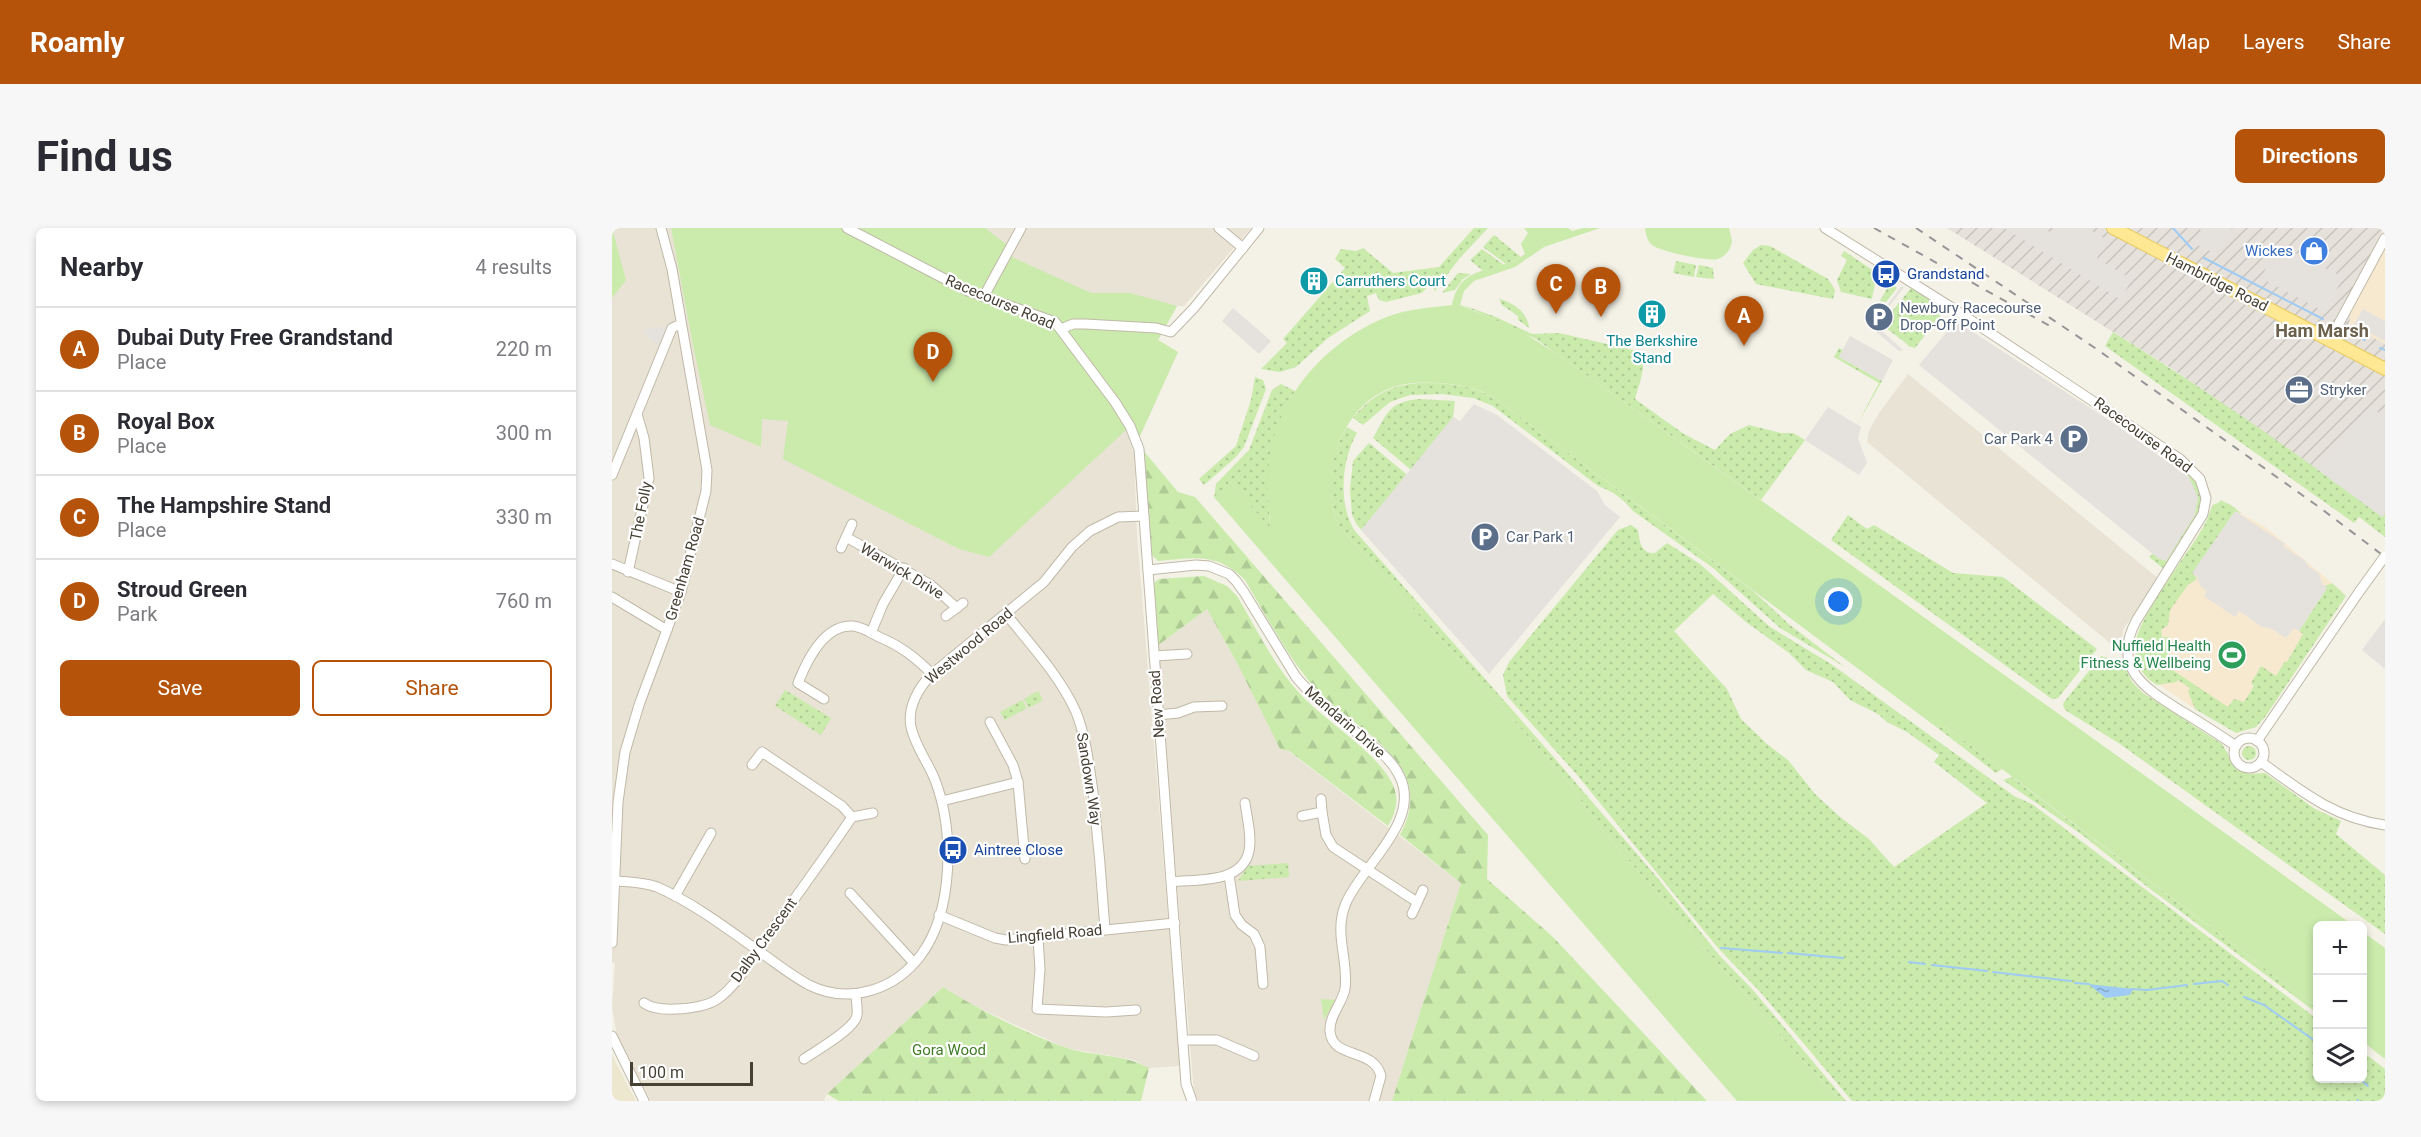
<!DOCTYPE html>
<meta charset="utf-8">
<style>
body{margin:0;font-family:Roboto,sans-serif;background:#f7f7f7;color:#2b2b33}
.controls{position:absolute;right:18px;bottom:18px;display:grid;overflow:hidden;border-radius:9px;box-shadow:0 3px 9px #0003}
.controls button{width:54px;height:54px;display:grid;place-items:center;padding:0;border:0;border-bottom:2px solid #e1e1e2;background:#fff;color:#2b2b33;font:30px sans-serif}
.scale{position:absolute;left:18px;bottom:15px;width:123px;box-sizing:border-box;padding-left:6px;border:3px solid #474135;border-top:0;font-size:16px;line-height:21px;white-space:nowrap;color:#474135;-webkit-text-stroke:4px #fff;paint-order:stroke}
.you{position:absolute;left:1227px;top:374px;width:21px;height:21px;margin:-15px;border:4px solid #fff;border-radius:50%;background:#1a73e8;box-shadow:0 0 0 9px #1a73e833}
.badge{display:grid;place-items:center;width:39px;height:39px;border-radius:50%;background:#b45309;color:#fff;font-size:20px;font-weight:700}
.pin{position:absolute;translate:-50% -50px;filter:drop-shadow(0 2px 3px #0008)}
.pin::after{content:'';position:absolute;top:32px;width:21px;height:18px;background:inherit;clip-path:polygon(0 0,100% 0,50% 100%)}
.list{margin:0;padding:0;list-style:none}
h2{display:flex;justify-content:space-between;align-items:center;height:78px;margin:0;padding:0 24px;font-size:26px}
h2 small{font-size:20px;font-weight:400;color:#7c7c81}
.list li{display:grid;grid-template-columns:39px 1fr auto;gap:18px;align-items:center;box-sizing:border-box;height:84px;padding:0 24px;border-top:2px solid #e1e1e2}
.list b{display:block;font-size:22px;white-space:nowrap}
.list p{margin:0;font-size:20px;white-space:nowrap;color:#7c7c81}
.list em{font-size:20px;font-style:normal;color:#7c7c81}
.actions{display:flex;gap:12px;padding:18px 24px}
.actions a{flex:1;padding:14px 0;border:2px solid #b45309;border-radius:9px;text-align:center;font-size:21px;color:#b45309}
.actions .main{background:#b45309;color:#fff}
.icon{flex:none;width:33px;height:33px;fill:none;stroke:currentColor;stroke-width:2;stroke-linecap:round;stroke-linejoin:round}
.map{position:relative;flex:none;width:1773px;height:873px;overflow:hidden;border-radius:9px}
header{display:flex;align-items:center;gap:36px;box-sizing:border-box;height:84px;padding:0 30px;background:#b45309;color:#fff}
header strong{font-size:28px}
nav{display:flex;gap:33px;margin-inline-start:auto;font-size:21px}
.intro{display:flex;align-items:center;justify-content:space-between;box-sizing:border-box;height:144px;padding:0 36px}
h1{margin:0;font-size:42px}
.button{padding:15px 27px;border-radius:9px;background:#b45309;color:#fff;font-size:21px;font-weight:700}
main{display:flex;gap:36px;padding:0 36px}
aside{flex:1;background:#fff;border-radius:9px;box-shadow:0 3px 9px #0003}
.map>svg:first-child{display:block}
</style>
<header>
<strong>Roamly</strong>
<nav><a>Map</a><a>Layers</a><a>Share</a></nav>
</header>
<div class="intro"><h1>Find us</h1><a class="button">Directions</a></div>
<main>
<aside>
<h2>Nearby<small>4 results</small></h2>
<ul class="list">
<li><span class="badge">A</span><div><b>Dubai Duty Free Grandstand</b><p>Place</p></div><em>220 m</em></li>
<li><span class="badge">B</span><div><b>Royal Box</b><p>Place</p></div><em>300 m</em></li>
<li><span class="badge">C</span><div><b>The Hampshire Stand</b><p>Place</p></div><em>330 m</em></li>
<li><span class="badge">D</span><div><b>Stroud Green</b><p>Park</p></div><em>760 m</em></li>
</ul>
<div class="actions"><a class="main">Save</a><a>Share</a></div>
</aside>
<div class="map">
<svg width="1773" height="873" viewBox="0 0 1773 873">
<defs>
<pattern id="industrial-furrows" width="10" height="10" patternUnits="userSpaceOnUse" patternTransform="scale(1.5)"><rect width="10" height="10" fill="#e6e2db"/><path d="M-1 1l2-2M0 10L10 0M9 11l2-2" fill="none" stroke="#c7c3bd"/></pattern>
<pattern id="grass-dots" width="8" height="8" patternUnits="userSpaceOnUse" patternTransform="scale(1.5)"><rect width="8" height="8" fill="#caebac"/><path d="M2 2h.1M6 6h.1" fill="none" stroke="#afcb95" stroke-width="1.8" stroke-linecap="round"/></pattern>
<pattern id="forest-firs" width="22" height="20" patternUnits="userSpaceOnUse" patternTransform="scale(1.5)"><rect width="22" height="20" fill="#caebac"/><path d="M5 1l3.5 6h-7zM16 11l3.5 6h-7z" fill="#afcb95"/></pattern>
<pattern id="water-ripples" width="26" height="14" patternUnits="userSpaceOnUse" patternTransform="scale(1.5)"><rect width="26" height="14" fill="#9fcbf4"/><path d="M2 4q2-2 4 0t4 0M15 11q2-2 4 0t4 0" fill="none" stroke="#83a6c6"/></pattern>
</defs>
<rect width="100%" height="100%" fill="#f4f1e6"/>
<g fill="#e8e3d4">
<polygon points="0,0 639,0 572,78 565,78 546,112 566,124 528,208 514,203 522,225 525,306 568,838 537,840 522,832 454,820 354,774 331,759 215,866 212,872 214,873 39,873 5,809 0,778 3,735 0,734"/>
<polygon points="1296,146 1547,351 1512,400 1508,418 1505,421 1255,214 1257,203 1267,185"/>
<polygon points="595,381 625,435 668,521 676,523 849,655 780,873 587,873 582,865 545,418"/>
</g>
<g fill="#f7e9d0">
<polygon points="1773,0 1773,116 1737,98 1741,69 1738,66"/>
<polygon points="1612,277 1652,298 1731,364 1669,455 1621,499 1580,479 1534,448 1541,378 1600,286"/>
</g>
<polygon fill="url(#industrial-furrows)" points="1335,0 1772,0 1738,66 1741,69 1737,97 1773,116 1773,298 1673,221 1559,140"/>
<polygon fill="#eee7cf" points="0,825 4,835 24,873 0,873"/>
<g fill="url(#grass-dots)" fill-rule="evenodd">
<polygon points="862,0 876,0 847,31 823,63 816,49 811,51 814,60 810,65 774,74 767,72 764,65 755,68 758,83 716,110 684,139 668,144 649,141 675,115 671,111 733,40 723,31 729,21 744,23 751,20 781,45 827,39"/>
<polygon points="882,7 909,29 894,36 871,19"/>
<polygon points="1149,17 1158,18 1216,51 1223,62 1221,71 1144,56 1131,35 1141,22"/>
<polygon points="870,21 892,37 871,43 858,32"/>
<polygon points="1232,23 1265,45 1260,71 1229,64 1225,52 1235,32 1229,28"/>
<polygon points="1064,33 1084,37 1082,49 1061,45"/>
<polygon points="1087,37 1101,40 1102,51 1084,49"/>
<polygon points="846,45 859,46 851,51 843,62 830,65"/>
<polygon points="1278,55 1285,60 1274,74 1268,73"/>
<polygon points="1299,60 1330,78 1332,83 1303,120 1296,118 1295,116 1274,100 1275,94 1272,93"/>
<path d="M887,71C901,74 916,85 917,100L906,92V88L890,77Z"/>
<path d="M848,76L884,89L920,106L947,105L1025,123C1038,134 1026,157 1023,171L1072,206L1103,222L1118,206L1137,197L1169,205H1181L1193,212L1149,272L924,111Z"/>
<path d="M1501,104C1593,161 1683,224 1770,289L1773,285V309L1747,289L1742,295L1493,118Z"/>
<polygon points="1227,120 1231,122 1227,129 1270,153 1245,197 1267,155 1222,129"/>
<polygon points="643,149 651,152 654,161 632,219 623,230 592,257 587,251 624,218 639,172"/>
<path d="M810,155C838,155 863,157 887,173L1140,362L1178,397L1233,439L1168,400L1101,340L1021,283C1011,271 1001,263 986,258L881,178L861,170L830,166L798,167L778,174L751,197L741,190C760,167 780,156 810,155Z"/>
<path d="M669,156L683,163C656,207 655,251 658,301L618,254L602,270L604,256L637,222L660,162Z"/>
<path d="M807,171L843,173L841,189L847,194L804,246L761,210C775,187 775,174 807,171Z"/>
<path d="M735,199L745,205C729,232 726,278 743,303L939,526L1044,648L1107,727L1140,761L1234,873H1230L1192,835L980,590L959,557L727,298C713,267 717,227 735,199Z"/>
<polygon points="757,215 800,251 754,307 745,297 740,287 738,261 741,233"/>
<polygon points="1568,237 1586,256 1590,269 1589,281 1552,341 1537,329 1541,326 1577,249 1566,240"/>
<path d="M1608,272L1619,277L1629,285L1623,284L1581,345L1585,351L1576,357L1558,382L1556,397L1549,402L1550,409H1557L1562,415L1554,429L1562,435L1559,441L1616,479L1622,471L1632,474L1642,458L1639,455L1649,438L1664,448L1673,433L1675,434L1691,406L1687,403L1715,360L1713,358L1720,355L1734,368L1653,489L1644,499L1624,505L1583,481L1576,463L1578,460L1566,452L1564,454L1545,457C1530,448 1521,433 1524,414C1528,386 1576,326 1592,298C1596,291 1597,284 1601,277L1608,274Z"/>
<polygon points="1236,287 1255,301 1262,297 1341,345 1391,349 1485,421 1446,470 1440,471 1219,312"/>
<path d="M1019,297L1026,302C1028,313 1028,326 1043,325L1055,315L1088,336L1158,399L1219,436L1402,568L1420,576L1705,791L1706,850H1750L1751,824L1773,841V873H1240L1150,766L1106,720L966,548L895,468L891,447L897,434L1006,302ZM1101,366L1134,394L1177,425L1194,442L1221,454L1238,472L1266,486L1275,494L1295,504L1327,527L1322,534L1375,575L1282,639L1257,611L1228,589L1203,566L1176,532L1155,516L1129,491L1115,461L1062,403Z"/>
<polygon points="1489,428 1507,433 1512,437 1520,454 1531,465 1610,516 1625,542 1638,546 1653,545 1703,581 1729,593 1724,606 1773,647 1773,706 1508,516 1453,482 1451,477 1452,474"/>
<polygon points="173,462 219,490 209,507 163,478"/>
<polygon points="426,463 431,472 417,480 412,471"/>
<polygon points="410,472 415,480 393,492 388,484"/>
<polygon points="1323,498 1336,500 1390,541 1384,545"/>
<circle cx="1637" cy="525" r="7"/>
<polygon points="1400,549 1705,780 1705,785 1533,657 1469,606 1391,552"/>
<polygon points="676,635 677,649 626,653 636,638"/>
</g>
<g fill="url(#forest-firs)">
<path d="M530,221L566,264L583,269L876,607L875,651L941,709L1095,873H780L849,655L788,607C829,530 737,503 696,452C672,422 653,386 633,352C605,324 582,330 546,333L540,327Z"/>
<path d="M592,348L615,358L625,368C646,403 664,443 694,472C719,497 764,524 780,555C788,571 784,584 776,598L677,523L668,521L625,435L595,381L545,418L542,355L547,351Z"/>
<path d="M331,759C365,781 414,805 452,819C480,829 510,825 537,840L529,873H227L215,866Z"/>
</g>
<g fill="#caebac">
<polygon points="0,0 14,52 0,70"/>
<polygon points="59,0 373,0 395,17 391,25 479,65 518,65 565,78 546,112 566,124 528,208 514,202 377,329 347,321 171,231 176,193 150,191 149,219 98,197 81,117"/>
<path d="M912,0H956L960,3L971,0H988L932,19L903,39L862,53L852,63L848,77L909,103L945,126L1741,697L1706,698L1705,780L1336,500L1323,498L887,173C868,160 848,156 826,155C812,154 798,154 785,158C744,169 720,214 719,253C719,269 720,284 727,298L959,557L980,590L1192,835L1230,873H1125L602,269L618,254L658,300C657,276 654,251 658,227C668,165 715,114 772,90C794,81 816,80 840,77C849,33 883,48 913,26L909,16L916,5Z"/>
<path d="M1033,0H1117L1120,13C1119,21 1114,28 1106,31C1097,34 1047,23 1040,17C1035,13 1034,6 1033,0Z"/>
<polygon points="1751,704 1773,720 1773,831 1751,814"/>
<polygon points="709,771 723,772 712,792"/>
</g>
<g fill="#e5e2de">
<polygon points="1392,0 1431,0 1443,7 1447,0 1475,0 1495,12 1485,30 1520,52 1508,71"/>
<polygon points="1586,0 1620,0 1609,21 1605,19 1602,25 1582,15 1589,2"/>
<polygon points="1666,16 1731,49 1713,84 1649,50"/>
<polygon points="1289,59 1292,59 1263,97 1291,122 1287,123 1261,101 1260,97"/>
<polygon points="621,80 659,113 647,126 610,93"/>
<polygon points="1751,81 1773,93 1773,113 1742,97"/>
<polygon points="1344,93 1500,194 1577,249 1586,269 1583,287 1554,333 1547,331 1307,137"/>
<polygon points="58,98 49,120 29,102"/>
<polygon points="1238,108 1281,132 1270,153 1227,129"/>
<polygon points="862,176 885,187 985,263 993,277 1008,289 877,446 749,302 841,189 848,193"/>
<polygon points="1758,178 1773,190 1773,285 1770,289 1706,242"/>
<polygon points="1216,179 1249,199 1246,210 1255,235 1247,247 1193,212"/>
<polygon points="1623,283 1673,316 1671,318 1692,332 1697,339 1707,345 1710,356 1715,360 1687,403 1682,400 1674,410 1658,400 1650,399 1627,383 1623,389 1592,368 1595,363 1588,358 1586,350 1580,345"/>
<polygon points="1773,391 1773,441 1750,422"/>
</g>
<polygon fill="url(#water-ripples)" points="1476,756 1521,761 1518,767 1494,770"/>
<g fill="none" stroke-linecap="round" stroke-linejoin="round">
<g stroke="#9fcbf4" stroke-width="2">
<polyline points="1561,0 1580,21"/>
<polyline points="1592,30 1711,91"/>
<polyline points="1738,104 1753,112"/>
<polyline points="1768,120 1773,122"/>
<polyline points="1109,720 1170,725"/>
<polyline points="1176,725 1231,730"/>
<polyline points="1297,734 1313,736"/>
<polyline points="1320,737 1375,743"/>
<polyline points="1381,744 1459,753"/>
<polyline points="1463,755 1477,756"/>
<polyline points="1582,756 1610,753 1616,757"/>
<polyline points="1519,761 1535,762 1575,757"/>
<polyline points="1632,769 1652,777 1706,815"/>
<polyline points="1747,850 1756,858"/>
<polyline points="1745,873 1746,872"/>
</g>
<g stroke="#c0b9a8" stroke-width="11">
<g id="minor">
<polyline points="235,0 356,63 443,94 503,174 518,198 527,221 574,856 580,873"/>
<polyline points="607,0 631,20"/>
<path d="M1213,0L1342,81L1568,231L1588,251L1594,270L1591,286L1524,393C1499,440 1534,461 1569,483C1588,494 1606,506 1624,518"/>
<polyline points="372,68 409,0"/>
<polyline points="449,101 461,96 473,96 544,100 559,104 582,80 647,0"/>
<polyline points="1718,112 1773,10"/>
<polyline points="0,247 60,100 69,96"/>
<polyline points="234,309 319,357 345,380"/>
<polyline points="229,320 240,296"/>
<polyline points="0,336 69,364"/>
<path d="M536,342L584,337L597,338L617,346L624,353L632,364L684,449C704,473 729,491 752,511C765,521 779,531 787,547C811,593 750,637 734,675C721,705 737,732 733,761C730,776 717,788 718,803C720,832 762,819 769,848L762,873"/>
<polyline points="16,344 37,250 32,210 25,186"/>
<polyline points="0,369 55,402"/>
<path d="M394,386C418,416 448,448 464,484C474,509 477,537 481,564C486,610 490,656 493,701"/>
<polyline points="334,388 351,375"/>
<polyline points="259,405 271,376 292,340"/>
<polyline points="542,428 575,426"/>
<path d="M212,471L186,455C195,432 212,396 241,398C250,399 260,405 267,409C289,418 304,430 320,446"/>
<polyline points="546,487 566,485 582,479 610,478"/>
<polyline points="378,494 401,537 406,554 413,631"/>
<circle cx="1637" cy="525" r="15"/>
<polyline points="1645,513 1747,364"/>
<path d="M1649,534C1689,563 1722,590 1773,597"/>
<polyline points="330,573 406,554"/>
<polyline points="710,584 714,607 721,619 805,674"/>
<polyline points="690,588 710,584 709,571"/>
<polyline points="240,589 261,585"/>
<polyline points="617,647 623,687 630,697 642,706 648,719 651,756"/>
<path d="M5,653C18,654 32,654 45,659C80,674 117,702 148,724C164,735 180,748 197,757C237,777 283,762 309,727C342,682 342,602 323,552C316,534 303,518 299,499C295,479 307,459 320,446L432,354L460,319L478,303L506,289L532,288"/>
<path d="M560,654C585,651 630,656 637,623C640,608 635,590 633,575"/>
<polyline points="238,665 302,735"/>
<polyline points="63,668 99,605"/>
<polyline points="800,686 811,662"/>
<polyline points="327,687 383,710 394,712 563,695"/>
<polyline points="426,710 428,741 425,781 494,784 524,782"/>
<polyline points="0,715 6,574 13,524 27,477 69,364 94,263 95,242 60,41 49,0"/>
<path d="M32,775C47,786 93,781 107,770C125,757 137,734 150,716C180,674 211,632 240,589L230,578L150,524L140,537"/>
<polyline points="0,808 32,873"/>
<polyline points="571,812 605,812 642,828"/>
<path d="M192,831C205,822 243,801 245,787C246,781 244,773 244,767"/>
</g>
</g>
<g stroke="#eaca5e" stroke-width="14">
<polyline id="major" points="1501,0 1773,141"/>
</g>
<use href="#minor" stroke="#fff" stroke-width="9"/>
<use href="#major" stroke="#ffe894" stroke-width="12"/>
<g stroke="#969696" stroke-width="2" stroke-dasharray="8 8" stroke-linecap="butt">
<polyline points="1262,0 1438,98"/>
<polyline points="1304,0 1483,120 1707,279 1773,329"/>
</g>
<g stroke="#c0b9a8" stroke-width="11" stroke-linecap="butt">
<polyline id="minor-bridge" points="1747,364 1773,328"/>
</g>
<use href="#minor-bridge" stroke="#fff" stroke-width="9"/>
</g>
<defs>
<g id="shop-disc" transform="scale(1.5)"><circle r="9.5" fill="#3f7fe0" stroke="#fff"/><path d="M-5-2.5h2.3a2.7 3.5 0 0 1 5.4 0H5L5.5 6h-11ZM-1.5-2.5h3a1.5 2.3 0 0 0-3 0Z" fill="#fff"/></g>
<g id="bus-disc" transform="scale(1.5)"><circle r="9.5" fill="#1a4fb4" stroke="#fff"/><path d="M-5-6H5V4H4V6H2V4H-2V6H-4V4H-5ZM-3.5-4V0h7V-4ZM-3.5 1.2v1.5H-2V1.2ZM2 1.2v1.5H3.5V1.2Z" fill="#fff"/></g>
<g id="building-disc" transform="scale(1.5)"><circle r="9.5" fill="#0f9aa8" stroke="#fff"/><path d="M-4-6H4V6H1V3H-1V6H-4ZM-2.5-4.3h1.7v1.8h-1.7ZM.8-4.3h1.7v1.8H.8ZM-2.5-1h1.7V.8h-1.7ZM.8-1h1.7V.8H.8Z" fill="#fff"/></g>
<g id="parking-disc" transform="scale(1.5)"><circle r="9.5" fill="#5c6f8a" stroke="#fff"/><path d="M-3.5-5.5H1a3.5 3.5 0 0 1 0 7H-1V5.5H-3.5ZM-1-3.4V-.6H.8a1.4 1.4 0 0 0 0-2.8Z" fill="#fff"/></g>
<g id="office-disc" transform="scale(1.5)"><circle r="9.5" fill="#5c6f8a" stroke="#fff"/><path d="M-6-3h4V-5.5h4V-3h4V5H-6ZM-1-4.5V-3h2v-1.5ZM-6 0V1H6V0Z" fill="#fff"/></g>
<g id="stadium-disc" transform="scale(1.5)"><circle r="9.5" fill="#2e9e5b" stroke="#fff"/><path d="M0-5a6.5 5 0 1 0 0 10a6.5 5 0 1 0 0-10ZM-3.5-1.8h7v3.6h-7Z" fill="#fff"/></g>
</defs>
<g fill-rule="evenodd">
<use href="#shop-disc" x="1702" y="23"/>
<use href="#bus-disc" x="1274" y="46"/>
<use href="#building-disc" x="702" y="53"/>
<use href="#building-disc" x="1040" y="86"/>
<use href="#parking-disc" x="1267" y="89"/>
<use href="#office-disc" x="1687" y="162"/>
<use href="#parking-disc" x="1462" y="211"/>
<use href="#parking-disc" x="873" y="309"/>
<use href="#stadium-disc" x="1620" y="427"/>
<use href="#bus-disc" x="341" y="622"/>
</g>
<g text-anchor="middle" stroke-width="4.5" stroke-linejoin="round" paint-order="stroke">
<g font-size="15" fill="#366cbe" stroke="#fff" text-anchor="end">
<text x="1681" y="28">Wickes</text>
</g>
<g font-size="15" fill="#164399" stroke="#fff" text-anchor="start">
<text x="1295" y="51">Grandstand</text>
<text x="362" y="627">Aintree Close</text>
</g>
<g font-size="15" fill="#0d838f" stroke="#fff" text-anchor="start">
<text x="723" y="58">Carruthers Court</text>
<text x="1040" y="118" text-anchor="middle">The Berkshire<tspan x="1040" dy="17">Stand</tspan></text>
</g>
<g font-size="15" fill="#474135" stroke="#fff">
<text transform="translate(1605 54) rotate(27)" y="5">Hambridge Road</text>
<text transform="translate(388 74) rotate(23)" y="5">Racecourse Road</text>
<text transform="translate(1531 207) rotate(36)" y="5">Racecourse Road</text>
<text transform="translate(29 283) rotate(-79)" y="5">The Folly</text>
<text transform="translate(73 341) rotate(-74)" y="5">Greenham Road</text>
<text transform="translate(290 343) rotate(31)" y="5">Warwick Drive</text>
<text transform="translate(357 418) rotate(-40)" y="5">Westwood Road</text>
<text transform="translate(545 476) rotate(-94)" y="5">New Road</text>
<text transform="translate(733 494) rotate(41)" y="5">Mandarin Drive</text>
<text transform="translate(477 551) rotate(81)" y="5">Sandown Way</text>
<text transform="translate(443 706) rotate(-5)" y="5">Lingfield Road</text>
<text transform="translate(152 712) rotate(-54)" y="5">Dalby Crescent</text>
</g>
<g font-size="15" fill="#4e5e75" stroke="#fff" text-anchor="start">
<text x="1288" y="85">Newbury Racecourse<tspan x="1288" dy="17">Drop-Off Point</tspan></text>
<text x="1708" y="167">Stryker</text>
<text x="1441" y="216" text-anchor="end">Car Park 4</text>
<text x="894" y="314">Car Park 1</text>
</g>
<g font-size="15" fill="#27864d" stroke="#fff" text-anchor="end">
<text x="1599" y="423">Nuffield Health<tspan x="1599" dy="17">Fitness &amp; Wellbeing</tspan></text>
</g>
<g font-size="15" fill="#407c25" stroke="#fff">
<text x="337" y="827">Gora Wood</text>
</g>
<g font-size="18" font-weight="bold" fill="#6a604b" stroke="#fff">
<text x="1710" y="109">Ham Marsh</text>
</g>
</g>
</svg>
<div class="controls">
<button>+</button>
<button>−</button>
<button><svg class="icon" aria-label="layers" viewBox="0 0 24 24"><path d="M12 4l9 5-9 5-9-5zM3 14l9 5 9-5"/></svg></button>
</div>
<div class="scale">100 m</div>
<div class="you"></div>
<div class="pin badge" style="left:1132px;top:118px">A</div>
<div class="pin badge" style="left:989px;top:89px">B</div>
<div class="pin badge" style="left:944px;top:86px">C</div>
<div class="pin badge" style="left:321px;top:154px">D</div>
</div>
</main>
